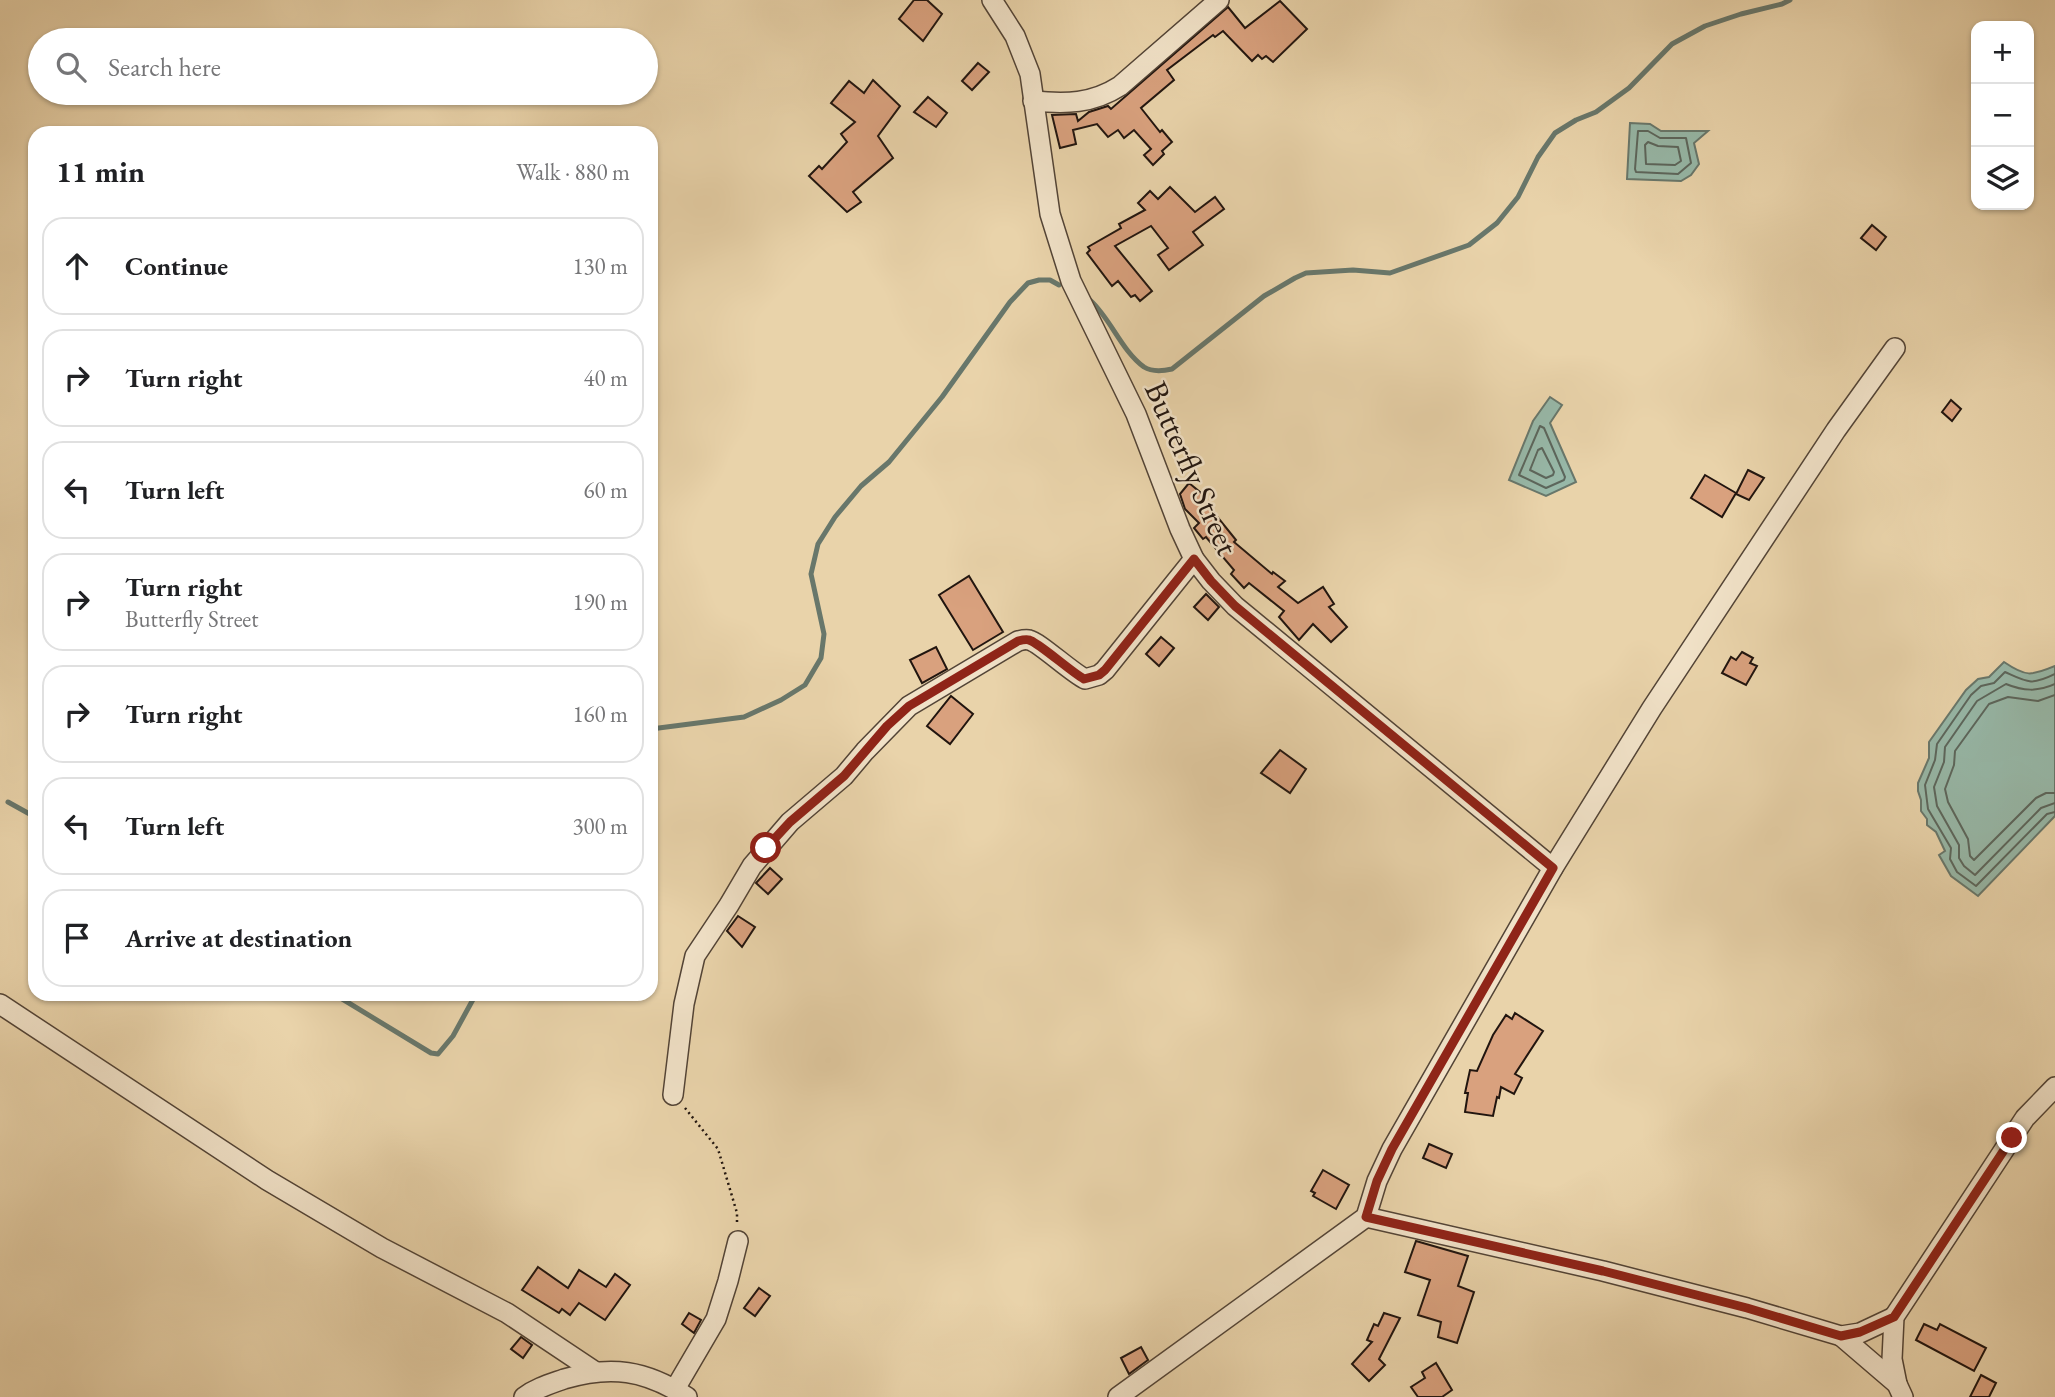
<!DOCTYPE html>
<meta charset="utf-8">
<style>
body{margin:0;font-family:"EB Garamond",serif;background:#f2f2f2;color:#202124}
.controls{position:absolute;right:21px;top:21px;display:grid;overflow:hidden;border-radius:14px;box-shadow:0 2px 5px #0004}
.controls button{width:63px;height:63px;display:grid;place-items:center;padding:0;border:0;border-bottom:2px solid #e0e0e0;background:#fff;color:#202124;font:35px sans-serif}
.stop{position:absolute;width:21px;height:21px;margin:-16px;border:5px solid #8f2418;border-radius:50%;background:#fff}
.stop.end{background:#8f2418;border-color:#fff;box-shadow:0 2px 7px #0008}
.list{margin:0;padding:0;list-style:none}
h2{display:flex;justify-content:space-between;align-items:center;height:91px;margin:0;padding:0 28px;font-size:30px}
h2 small{font-size:23px;font-weight:400;color:#757577}
.list li{display:grid;grid-template-columns:46px 1fr auto;gap:21px;align-items:center;box-sizing:border-box;height:98px;margin:0 14px 14px;padding:0 14px;border:2px solid #e0e0e0;border-radius:21px}
.list b{display:block;font-size:26px;white-space:nowrap}
.list p{margin:0;font-size:23px;white-space:nowrap;color:#757577}
.list em{font-size:23px;font-style:normal;color:#757577}
.icon{flex:none;width:38px;height:38px;fill:none;stroke:currentColor;stroke-width:2;stroke-linecap:round;stroke-linejoin:round}
.map{position:relative;flex:none;width:2055px;height:1397px;overflow:hidden}
.search{position:absolute;background:#fff;box-shadow:0 2px 5px #0004;left:28px;top:28px;width:630px;height:77px;display:flex;align-items:center;gap:18px;box-sizing:border-box;padding:0 24px;border-radius:38px;color:#757577;font-size:26px}
.panel{position:absolute;background:#fff;box-shadow:0 2px 5px #0004;left:28px;top:126px;width:630px;height:875px;border-radius:21px}
.map>svg:first-child{display:block}
</style>
<div class="map">
<svg width="2055" height="1397" viewBox="0 0 2055 1397">
<rect width="100%" height="100%" fill="#e9d3aa"/>
<filter id="stains"><feTurbulence type="fractalNoise" baseFrequency=".00286" numOctaves="4"/><feColorMatrix values="0 0 0 0 .2 0 0 0 0 .09 0 0 0 0 .02 0 0 0 .5 -.17"/></filter>
<radialGradient id="worn" r=".72"><stop offset=".6" stop-color="#630" stop-opacity="0"/><stop offset="1" stop-color="#630" stop-opacity=".3"/></radialGradient>
<g fill="#97b8a8" stroke="#68776b" stroke-width="2">
<polygon points="1630,123 1650,124 1661,131 1708,131 1694,143 1699,164 1691,175 1681,181 1627,179"/>
<polygon points="1550,397 1562,405 1550,423 1576,482 1546,496 1509,480 1533,421"/>
<path d="M2004,662C2026,677 2031,676 2055,666V816L1978,896L1951,876L1939,855L1945,851L1936,832L1927,825V819L1921,811V800L1918,791V783L1929,758V742L1966,690L1978,679L1989,677Z"/>
</g>
<g fill="none" stroke-linecap="round" stroke-linejoin="round">
<g stroke="#5c665c" stroke-width="2">
<polygon points="1638,131 1648,131 1660,138 1686,138 1691,163 1678,174 1636,172 1635,169"/>
<polygon points="1648,142 1658,146 1678,147 1681,161 1675,165 1646,164 1645,145"/>
<polygon points="1540,426 1544,428 1565,477 1564,480 1546,488 1519,475"/>
<polygon points="1542,448 1554,472 1553,475 1546,478 1530,470 1538,450"/>
<path d="M2055,674C2031,686 2027,682 2005,672L1994,683L1981,686L1971,695L1937,744L1935,760L1925,785L1928,809L1951,848L1950,859L1957,872L1976,886L2047,814L2055,812"/>
<path d="M2055,684C2038,692 2023,691 2006,684L1977,701L1945,747L1944,762L1934,787L1937,806L1959,845V858L1964,866L1975,875L2041,808L2055,803"/>
<polyline points="2055,695 2038,701 2008,697 1989,704 1955,751 1954,765 1945,789 1948,802 1968,839 1970,856 1974,860 2036,798 2046,793 2055,793"/>
</g>
<g stroke="#68776b" stroke-width="5">
<path d="M1090,300C1111,319 1121,350 1144,367C1152,372 1163,371 1172,369L1264,296L1295,278L1306,273L1353,270L1390,273L1469,245L1497,223L1518,197L1538,157L1555,133L1576,120L1596,112L1629,88L1672,44L1705,26L1741,14L1782,4L1790,0"/>
<polyline points="651,729 744,717 781,700 805,685 821,658 824,634 811,574 818,544 835,517 861,486 889,462 942,397 1010,302 1028,283 1039,280 1050,280 1059,285"/>
<polyline points="8,802 35,817"/>
<polyline points="334,994 431,1053 438,1054 453,1036 476,994"/>
</g>
</g>
<g fill="#d9a17e" stroke="#21150f" stroke-width="2">
<polygon points="914,0 927,0 942,14 923,41 899,19"/>
<polygon points="1280,1 1307,29 1273,62 1266,56 1262,59 1258,55 1252,61 1223,31 1215,37 1213,35 1167,70 1174,80 1141,108 1160,132 1162,130 1172,142 1162,151 1164,154 1153,165 1144,155 1151,149 1134,130 1124,138 1118,130 1108,137 1097,124 1073,130 1076,144 1060,148 1052,115 1076,114 1078,121 1089,112 1108,106 1111,109 1228,7 1245,28"/>
<polygon points="978,63 989,72 972,90 962,81"/>
<polygon points="873,80 900,106 878,136 893,158 853,192 861,202 847,212 809,176 819,166 822,169 847,142 841,134 855,122 831,103 849,81 864,93"/>
<polygon points="928,97 947,113 936,127 914,112"/>
<polygon points="1170,187 1195,212 1215,197 1224,209 1193,232 1203,245 1169,270 1158,255 1168,248 1151,226 1115,246 1152,291 1140,301 1135,295 1131,297 1118,281 1112,286 1087,253 1090,250 1088,247 1121,228 1119,224 1145,210 1138,203 1150,191 1158,199"/>
<polygon points="1872,225 1886,237 1876,250 1861,238"/>
<polygon points="1951,400 1961,409 1952,421 1942,412"/>
<polygon points="1748,470 1764,478 1749,500 1736,494"/>
<polygon points="1705,475 1736,493 1722,517 1691,498"/>
<polygon points="1189,483 1206,497 1203,499 1236,540 1234,542 1272,574 1273,572 1285,581 1278,587 1298,603 1323,587 1334,604 1329,607 1347,627 1331,642 1313,624 1299,640 1279,617 1284,611 1249,583 1244,588 1231,574 1234,570 1206,537 1203,539 1194,528 1199,523 1185,509 1180,494"/>
<polygon points="969,576 1003,632 973,650 939,595"/>
<polygon points="1206,594 1219,607 1208,620 1194,607"/>
<polygon points="1161,637 1174,648 1159,666 1146,654"/>
<polygon points="936,647 947,669 922,683 910,660"/>
<polygon points="1742,652 1753,658 1750,663 1757,666 1746,685 1722,673 1731,657 1736,660"/>
<polygon points="951,696 973,714 950,744 927,726"/>
<polygon points="1280,750 1306,769 1290,793 1261,773"/>
<polygon points="770,868 782,879 768,894 756,883"/>
<polygon points="738,916 755,927 742,947 727,931"/>
<polygon points="1515,1013 1543,1031 1515,1074 1522,1078 1514,1094 1501,1087 1499,1098 1497,1097 1493,1116 1465,1112 1468,1093 1465,1093 1470,1070 1477,1071 1493,1035 1506,1015 1512,1019"/>
<polygon points="1429,1144 1452,1154 1446,1168 1423,1158"/>
<polygon points="1323,1170 1349,1185 1336,1209 1313,1196 1315,1193 1311,1191"/>
<polygon points="1416,1241 1468,1256 1458,1286 1474,1292 1457,1343 1438,1337 1441,1322 1418,1315 1430,1280 1405,1272"/>
<polygon points="538,1267 568,1288 579,1270 606,1287 615,1274 630,1285 605,1320 579,1303 570,1315 562,1309 559,1313 522,1290"/>
<polygon points="759,1288 770,1296 755,1316 744,1308"/>
<polygon points="689,1313 701,1320 694,1333 682,1324"/>
<polygon points="1384,1313 1400,1318 1379,1359 1385,1365 1369,1381 1352,1364 1372,1342 1367,1340 1374,1324 1378,1326"/>
<polygon points="1924,1324 1937,1330 1940,1324 1986,1348 1974,1371 1916,1340"/>
<polygon points="521,1337 532,1345 523,1358 511,1349"/>
<polygon points="1141,1347 1148,1360 1129,1374 1121,1358"/>
<polygon points="1436,1363 1452,1390 1442,1397 1418,1397 1411,1387 1425,1378 1422,1372"/>
<polygon points="1981,1375 1996,1383 1989,1397 1970,1397"/>
</g>
<g fill="none" stroke-linecap="round" stroke-linejoin="round">
<g stroke="#534436" stroke-width="22">
<g id="minor">
<polyline points="992,0 1015,36 1030,74 1050,214 1071,281 1136,414 1180,529 1194,559 1211,581 1235,606 1553,868"/>
<path d="M1033,101C1066,104 1092,104 1120,86L1219,0"/>
<polyline points="0,1004 267,1180 382,1248 507,1313 594,1371"/>
<path d="M673,1095L684,1004L695,956L729,905L752,866L790,822L844,776L865,751L909,706L1018,641C1022,640 1026,639 1029,640C1039,642 1071,672 1085,679L1099,675L1105,670L1194,559"/>
<polyline points="1366,1217 1603,1271 1747,1308 1841,1336 1860,1333 1894,1317"/>
<polyline points="1841,1336 1897,1384 1903,1397"/>
<polyline points="1897,1384 1892,1359 1894,1317 2025,1118 2055,1087"/>
<polyline points="675,1389 716,1319 728,1281 738,1241"/>
<path d="M524,1397C536,1388 550,1384 564,1379C611,1365 645,1370 687,1397"/>
<polyline points="1118,1397 1366,1217 1377,1181 1392,1149 1553,868 1652,708 1836,430 1895,348"/>
</g>
</g>
<polyline stroke="#21150f" stroke-width="2.5" stroke-dasharray="2 3.5" stroke-linecap="butt" points="685,1108 718,1149 737,1213 737,1223"/>
<use href="#minor" stroke="#f1e2c8" stroke-width="19"/>
</g>
<g fill="none" stroke-linecap="round" stroke-linejoin="round">
<path stroke="#8f2418" stroke-width="9" d="M766,848L790,822L844,776L887,726L909,706L1018,641C1022,640 1026,639 1029,640C1038,642 1071,672 1084,679L1099,675L1105,670L1194,559L1211,581L1235,606L1553,868L1392,1149L1377,1181L1366,1217L1603,1271L1747,1308L1841,1336L1860,1332L1894,1317L2012,1138"/>
</g>
<g text-anchor="middle" stroke-width="5" stroke-linejoin="round" paint-order="stroke">
<g font-size="32" fill="#21150f" stroke="#f1e2c8">
<text transform="translate(1192 468) rotate(66)" y="11">Butterfly Street</text>
</g>
</g>
<rect width="100%" height="100%" filter="url(#stains)"/>
<rect width="100%" height="100%" fill="url(#worn)"/>
</svg>
<div class="controls">
<button>+</button>
<button>−</button>
<button><svg class="icon" aria-label="layers" viewBox="0 0 24 24"><path d="M12 4l9 5-9 5-9-5zM3 14l9 5 9-5"/></svg></button>
</div>
<div class="stop" style="left:766px;top:848px"></div>
<div class="stop end" style="left:2012px;top:1138px"></div>
<div class="search"><svg class="icon" aria-label="search" viewBox="0 0 24 24"><circle cx="10" cy="10" r="6"/><path d="M15 15l6 6"/></svg>Search here</div>
<section class="panel">
<h2>11 min<small>Walk · 880 m</small></h2>
<ul class="list">
<li><svg class="icon" aria-label="ahead" viewBox="0 0 24 24"><path d="M12 20V5M6 11l6-6 6 6"/></svg><div><b>Continue</b></div><em>130 m</em></li>
<li><svg class="icon" aria-label="right" viewBox="0 0 24 24"><path d="M7 20v-9h11M14 6l5 5-5 5"/></svg><div><b>Turn right</b></div><em>40 m</em></li>
<li><svg class="icon" aria-label="left" viewBox="0 0 24 24"><path d="M17 20v-9H6M10 6l-5 5 5 5"/></svg><div><b>Turn left</b></div><em>60 m</em></li>
<li><svg class="icon" aria-label="right" viewBox="0 0 24 24"><path d="M7 20v-9h11M14 6l5 5-5 5"/></svg><div><b>Turn right</b><p>Butterfly Street</p></div><em>190 m</em></li>
<li><svg class="icon" aria-label="right" viewBox="0 0 24 24"><path d="M7 20v-9h11M14 6l5 5-5 5"/></svg><div><b>Turn right</b></div><em>160 m</em></li>
<li><svg class="icon" aria-label="left" viewBox="0 0 24 24"><path d="M17 20v-9H6M10 6l-5 5 5 5"/></svg><div><b>Turn left</b></div><em>300 m</em></li>
<li><svg class="icon" aria-label="arrive" viewBox="0 0 24 24"><path d="M6 21V4h12l-3 4 3 4H6"/></svg><div><b>Arrive at destination</b></div></li>
</ul>
</section>
</div>
